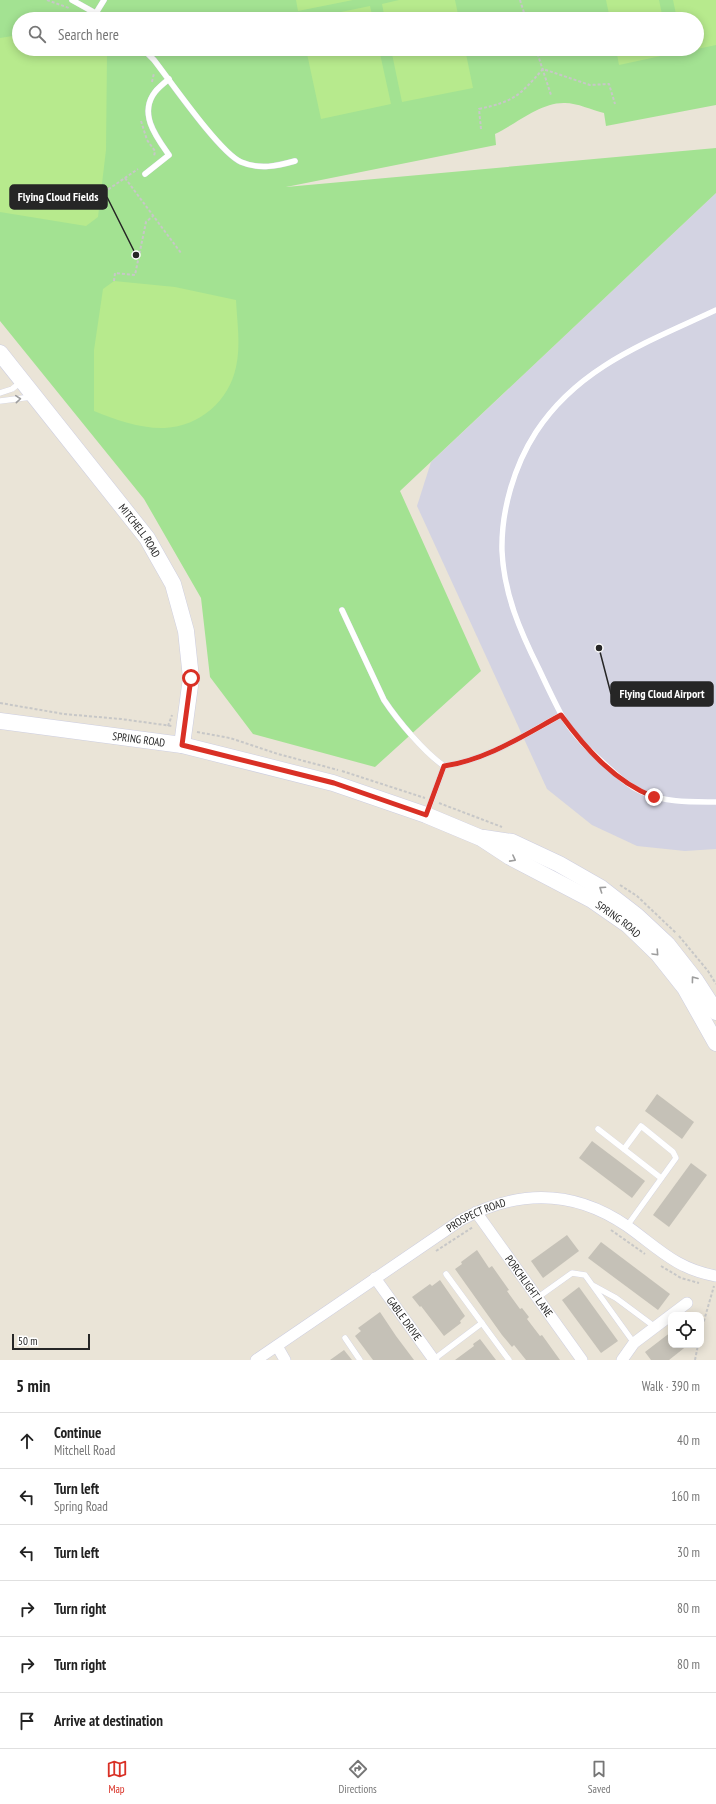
<!DOCTYPE html>
<meta charset="utf-8">
<style>
body{margin:0;font-family:"PT Sans Narrow",sans-serif;background:#f2f2f2;color:#222}
.controls{position:absolute;right:12px;bottom:12px;display:grid;overflow:hidden;border-radius:8px;box-shadow:0 2px 10px #0003}
.controls button{width:36px;height:36px;display:grid;place-items:center;padding:0;border:0;border-bottom:1px solid #e0e0e0;background:#fff;color:#222;font:20px sans-serif}
.scale{position:absolute;left:12px;bottom:10px;width:78px;box-sizing:border-box;padding-left:4px;border:2px solid #262626;border-top:0;font-size:11px;line-height:14px;white-space:nowrap;color:#262626;-webkit-text-stroke:3px #fff;paint-order:stroke}
.stop{position:absolute;width:12px;height:12px;margin:-9px;border:3px solid #d93025;border-radius:50%;background:#fff}
.stop.end{background:#d93025;border-color:#fff;box-shadow:0 1px 4px #0008}
.list{margin:0;padding:0;list-style:none}
h2{display:flex;justify-content:space-between;align-items:center;height:52px;margin:0;padding:0 16px;font-size:17px}
h2 small{font-size:13px;font-weight:400;color:#767676}
.list li{display:grid;grid-template-columns:26px 1fr auto;gap:12px;align-items:center;box-sizing:border-box;height:56px;padding:0 16px;border-top:1px solid #e0e0e0}
.list b{display:block;font-size:15px;white-space:nowrap}
.list p{margin:0;font-size:13px;white-space:nowrap;color:#767676}
.list em{font-size:13px;font-style:normal;color:#767676}
.icon{flex:none;width:22px;height:22px;fill:none;stroke:currentColor;stroke-width:2;stroke-linecap:round;stroke-linejoin:round}
.map{position:relative;flex:none;width:716px;height:1360px;overflow:hidden}
.search{position:absolute;background:#fff;box-shadow:0 2px 10px #0003;left:12px;right:12px;top:12px;height:44px;display:flex;align-items:center;gap:10px;box-sizing:border-box;padding:0 14px;border-radius:22px;color:#767676;font-size:15px}
.sheet{height:388px;background:#fff}
nav{display:flex;justify-content:space-around;align-items:center;box-sizing:border-box;height:56px;border-top:1px solid #e0e0e0;background:#fff;font-size:11px;color:#767676}
nav a{display:grid;justify-items:center;gap:2px}
nav .on{color:#d93025}
.map>svg:first-child{display:block}
</style>
<div class="map">
<svg width="716" height="1360" viewBox="0 0 716 1360">
<rect width="100%" height="100%" fill="#eae4d7"/>
<polygon fill="#d3d3e2" points="716,193 716,849 685,851 637,846 592,825 547,789 417,506 431,462"/>
<path fill="#a3e292" fill-rule="evenodd" d="M0,0H716V105L606,126L604,113C592,110 577,103 565,103C541,102 516,124 495,134L496,145L286,187L716,148V193L400,491L481,671L375,767L253,734L210,677L201,598L144,499L0,321ZM19,19H697V49H19Z"/>
<g fill="#b7ea8d">
<polygon points="296,0 353,0 298,11"/>
<polygon points="399,0 455,0 459,19 385,19 382,4"/>
<polygon points="606,0 659,0 663,19 610,19"/>
<polygon points="673,0 716,0 716,45 697,49 697,19 677,19"/>
<polygon points="370,6 373,19 307,19"/>
<polygon points="19,35 19,49 92,49 107,54 106,150 98,217 86,226 0,212 0,38"/>
<polygon points="306,49 379,49 391,104 321,119"/>
<polygon points="391,49 465,49 473,88 402,102"/>
<polygon points="616,49 669,49 670,54 619,65"/>
<path d="M114,281L175,287L236,300C237,321 241,346 236,367C229,401 200,426 165,428C142,429 116,420 94,411V350L103,289Z"/>
</g>
<g fill="#c5c1b7">
<polygon points="657,1094 694,1122 682,1139 645,1111"/>
<polygon points="592,1141 645,1181 632,1198 579,1158"/>
<polygon points="691,1163 707,1175 669,1227 653,1215"/>
<polygon points="567,1235 579,1251 543,1278 531,1261"/>
<polygon points="601,1242 670,1294 658,1310 588,1258"/>
<polygon points="477,1250 489,1268 492,1266 509,1290 507,1291 520,1309 522,1308 529,1317 527,1319 540,1336 542,1335 560,1360 526,1360 514,1345 512,1347 502,1335 455,1269 462,1264 461,1262"/>
<polygon points="440,1280 465,1316 460,1321 461,1323 444,1336 421,1306 420,1307 412,1297 430,1284 432,1286"/>
<polygon points="579,1287 618,1341 601,1353 562,1300"/>
<polygon points="380,1312 396,1336 414,1360 373,1360 355,1336 361,1331 358,1328"/>
<polygon points="671,1332 671,1345 688,1345 669,1360 651,1360 645,1352"/>
<polygon points="480,1339 496,1360 455,1360 474,1346 473,1344"/>
<polygon points="344,1350 352,1360 330,1360"/>
</g>
<g fill="none" stroke-linecap="round" stroke-linejoin="round">
<g stroke="#cdcee0" stroke-width="6">
<g id="lane">
<polyline points="72,0 106,19"/>
<polyline points="96,13 104,0"/>
<path d="M143,49L154,60C171,82 220,153 241,162C260,170 277,166 295,161"/>
<path d="M145,174L169,155C157,138 138,114 155,92C158,88 164,83 169,79"/>
<path d="M716,310C648,342 579,366 536,432C514,466 501,511 502,551C504,594 520,631 539,669C546,684 553,699 561,714C573,735 590,751 608,767C619,777 629,786 642,792C666,803 691,802 716,802"/>
<polyline points="0,393 12,389 21,382"/>
<polyline points="0,401 31,397"/>
<path d="M342,610L384,700C398,721 424,752 444,766C487,760 524,735 561,715"/>
<polyline points="427,813 444,766"/>
<polyline points="598,1129 661,1178"/>
<polyline points="624,1149 641,1126 673,1152 676,1158 627,1226"/>
<polyline points="446,1274 509,1360"/>
<polyline points="594,1286 616,1298 655,1327"/>
<polyline points="537,1298 572,1273 585,1275 634,1343"/>
<polyline points="345,1338 360,1360"/>
<polyline points="433,1360 482,1323"/>
</g>
</g>
<g stroke="#cdcee0" stroke-width="12">
<g id="street">
<path id="s1" d="M476,1212L582,1360"/>
<path id="s2" d="M375,1278L434,1360"/>
<polyline points="277,1346 285,1360"/>
<path id="s3" d="M256,1360L461,1220C518,1189 573,1189 627,1226C658,1248 676,1269 716,1276"/>
<polyline points="622,1360 634,1343 687,1303"/>
</g>
</g>
<g stroke="#cdcee0" stroke-width="17">
<g id="secondary">
<path id="s4" d="M0,353L147,538L173,584L186,631L191,678L182,745"/>
<path id="s5" d="M0,721L182,745L333,783L426,815L481,838L510,857L592,900L628,925L658,954L685,988L716,1043"/>
<polyline points="484,838 512,842 559,864 601,888 637,916 667,944 696,981 716,1012"/>
</g>
</g>
<g stroke="#c7c7c7" stroke-width="2" stroke-dasharray="3 2" stroke-linecap="butt">
<polyline points="47,0 69,8"/>
<polyline points="520,0 526,19"/>
<polyline points="131,49 136,54"/>
<polyline points="536,49 551,95"/>
<polyline points="152,82 154,73"/>
<polyline points="141,121 147,140 155,151 154,157"/>
<path d="M481,129L479,109C515,101 519,96 543,69L590,85L609,84L615,104"/>
<polyline points="125,178 181,253"/>
<polyline points="100,195 138,169"/>
<polyline points="114,281 115,273 135,275 146,222 153,216"/>
<polyline points="0,703 64,714 121,719 172,726"/>
<polyline points="168,726 172,715"/>
<polyline points="197,732 230,738 278,754 338,770"/>
<polyline points="342,771 425,798"/>
<polyline points="439,803 502,827"/>
<polyline points="620,885 637,896 676,933"/>
<polyline points="679,936 708,971 716,984"/>
<polyline points="611,1230 645,1254"/>
<polyline points="436,1251 473,1227"/>
<polyline points="661,1266 681,1278 699,1283"/>
<polyline points="701,1331 714,1286"/>
<polyline points="695,1360 698,1345"/>
</g>
<use href="#lane" stroke="#fff" stroke-width="5.5"/>
<use href="#street" stroke="#fff" stroke-width="11"/>
<use href="#secondary" stroke="#fff" stroke-width="16"/>
</g>
<defs><path id="oneway-chevron" d="M-2-3.5L2.5 0L-2 3.5" fill="none" stroke-width="1.6" stroke-linecap="round" stroke-linejoin="round"/></defs>
<g stroke="#9d9d9d">
<use href="#oneway-chevron" transform="translate(18 399) rotate(-5)"/>
<use href="#oneway-chevron" transform="translate(513 859) rotate(28)"/>
<use href="#oneway-chevron" transform="translate(602 889) rotate(-146)"/>
<use href="#oneway-chevron" transform="translate(656 953) rotate(47)"/>
<use href="#oneway-chevron" transform="translate(694 979) rotate(-127)"/>
</g>
<g fill="none" stroke-linecap="round" stroke-linejoin="round">
<path stroke="#d93025" stroke-width="5" d="M191,678L182,745L334,783L426,815L444,766C487,760 524,735 561,715C585,748 615,782 654,797"/>
</g>
<g text-anchor="middle" stroke-width="4" stroke-linejoin="round" paint-order="stroke">
<g font-size="11" fill="#262626" stroke="#fff">
<text dy="4" stroke="none"><textPath href="#s4" startOffset="226">MITCHELL ROAD</textPath></text>
<text dy="4" stroke="none"><textPath href="#s5" startOffset="140">SPRING ROAD</textPath></text>
<text dy="4" stroke="none"><textPath href="#s5" startOffset="657">SPRING ROAD</textPath></text>
<text dy="4" stroke="none"><textPath href="#s3" startOffset="264">PROSPECT ROAD</textPath></text>
<text dy="4" stroke="none"><textPath href="#s1" startOffset="91">PORCHLIGHT LANE</textPath></text>
<text dy="4" stroke="none"><textPath href="#s2" startOffset="50">GABLE DRIVE</textPath></text>
</g>
</g>
<path fill="none" stroke="#262626" stroke-width="1.5" d="M136 255L107 197M599 648L611 694"/>
<g fill="#262626" stroke="#fff" stroke-width="1.5">
<circle cx="136" cy="255" r="4"/>
<circle cx="599" cy="648" r="4"/>
</g>
<g fill="#262626" stroke="#262626" stroke-width="1.5">
<rect x="10" y="185" width="97" height="24" rx="4"/>
<rect x="611" y="682" width="102" height="24" rx="4"/>
</g>
<g font-size="12" text-anchor="middle" font-weight="bold" fill="#fff">
<text x="58" y="201">Flying Cloud Fields</text>
<text x="662" y="698">Flying Cloud Airport</text>
</g>
</svg>
<div class="controls">
<button><svg class="icon" aria-label="locate" viewBox="0 0 24 24"><circle cx="12" cy="12" r="6"/><path d="M12 2v4M12 18v4M2 12h4M18 12h4"/></svg></button>
</div>
<div class="scale">50 m</div>
<div class="stop" style="left:191px;top:678px"></div>
<div class="stop end" style="left:654px;top:797px"></div>
<div class="search"><svg class="icon" aria-label="search" viewBox="0 0 24 24"><circle cx="10" cy="10" r="6"/><path d="M15 15l6 6"/></svg>Search here</div>
</div>
<section class="sheet">
<h2>5 min<small>Walk · 390 m</small></h2>
<ul class="list">
<li><svg class="icon" aria-label="ahead" viewBox="0 0 24 24"><path d="M12 20V5M6 11l6-6 6 6"/></svg><div><b>Continue</b><p>Mitchell Road</p></div><em>40 m</em></li>
<li><svg class="icon" aria-label="left" viewBox="0 0 24 24"><path d="M17 20v-9H6M10 6l-5 5 5 5"/></svg><div><b>Turn left</b><p>Spring Road</p></div><em>160 m</em></li>
<li><svg class="icon" aria-label="left" viewBox="0 0 24 24"><path d="M17 20v-9H6M10 6l-5 5 5 5"/></svg><div><b>Turn left</b></div><em>30 m</em></li>
<li><svg class="icon" aria-label="right" viewBox="0 0 24 24"><path d="M7 20v-9h11M14 6l5 5-5 5"/></svg><div><b>Turn right</b></div><em>80 m</em></li>
<li><svg class="icon" aria-label="right" viewBox="0 0 24 24"><path d="M7 20v-9h11M14 6l5 5-5 5"/></svg><div><b>Turn right</b></div><em>80 m</em></li>
<li><svg class="icon" aria-label="arrive" viewBox="0 0 24 24"><path d="M6 21V4h12l-3 4 3 4H6"/></svg><div><b>Arrive at destination</b></div></li>
</ul>
</section>
<nav>
<a class="on"><svg class="icon" aria-label="map" viewBox="0 0 24 24"><path d="M3 6l6-2 6 2 6-2v14l-6 2-6-2-6 2zM9 4v14M15 6v14"/></svg>Map</a>
<a><svg class="icon" aria-label="directions" viewBox="0 0 24 24"><path d="M12 3l9 9-9 9-9-9zM9 14v-3h6M13 9l2 2-2 2"/></svg>Directions</a>
<a><svg class="icon" aria-label="saved" viewBox="0 0 24 24"><path d="M7 4h10v16l-5-4-5 4z"/></svg>Saved</a>
</nav>
